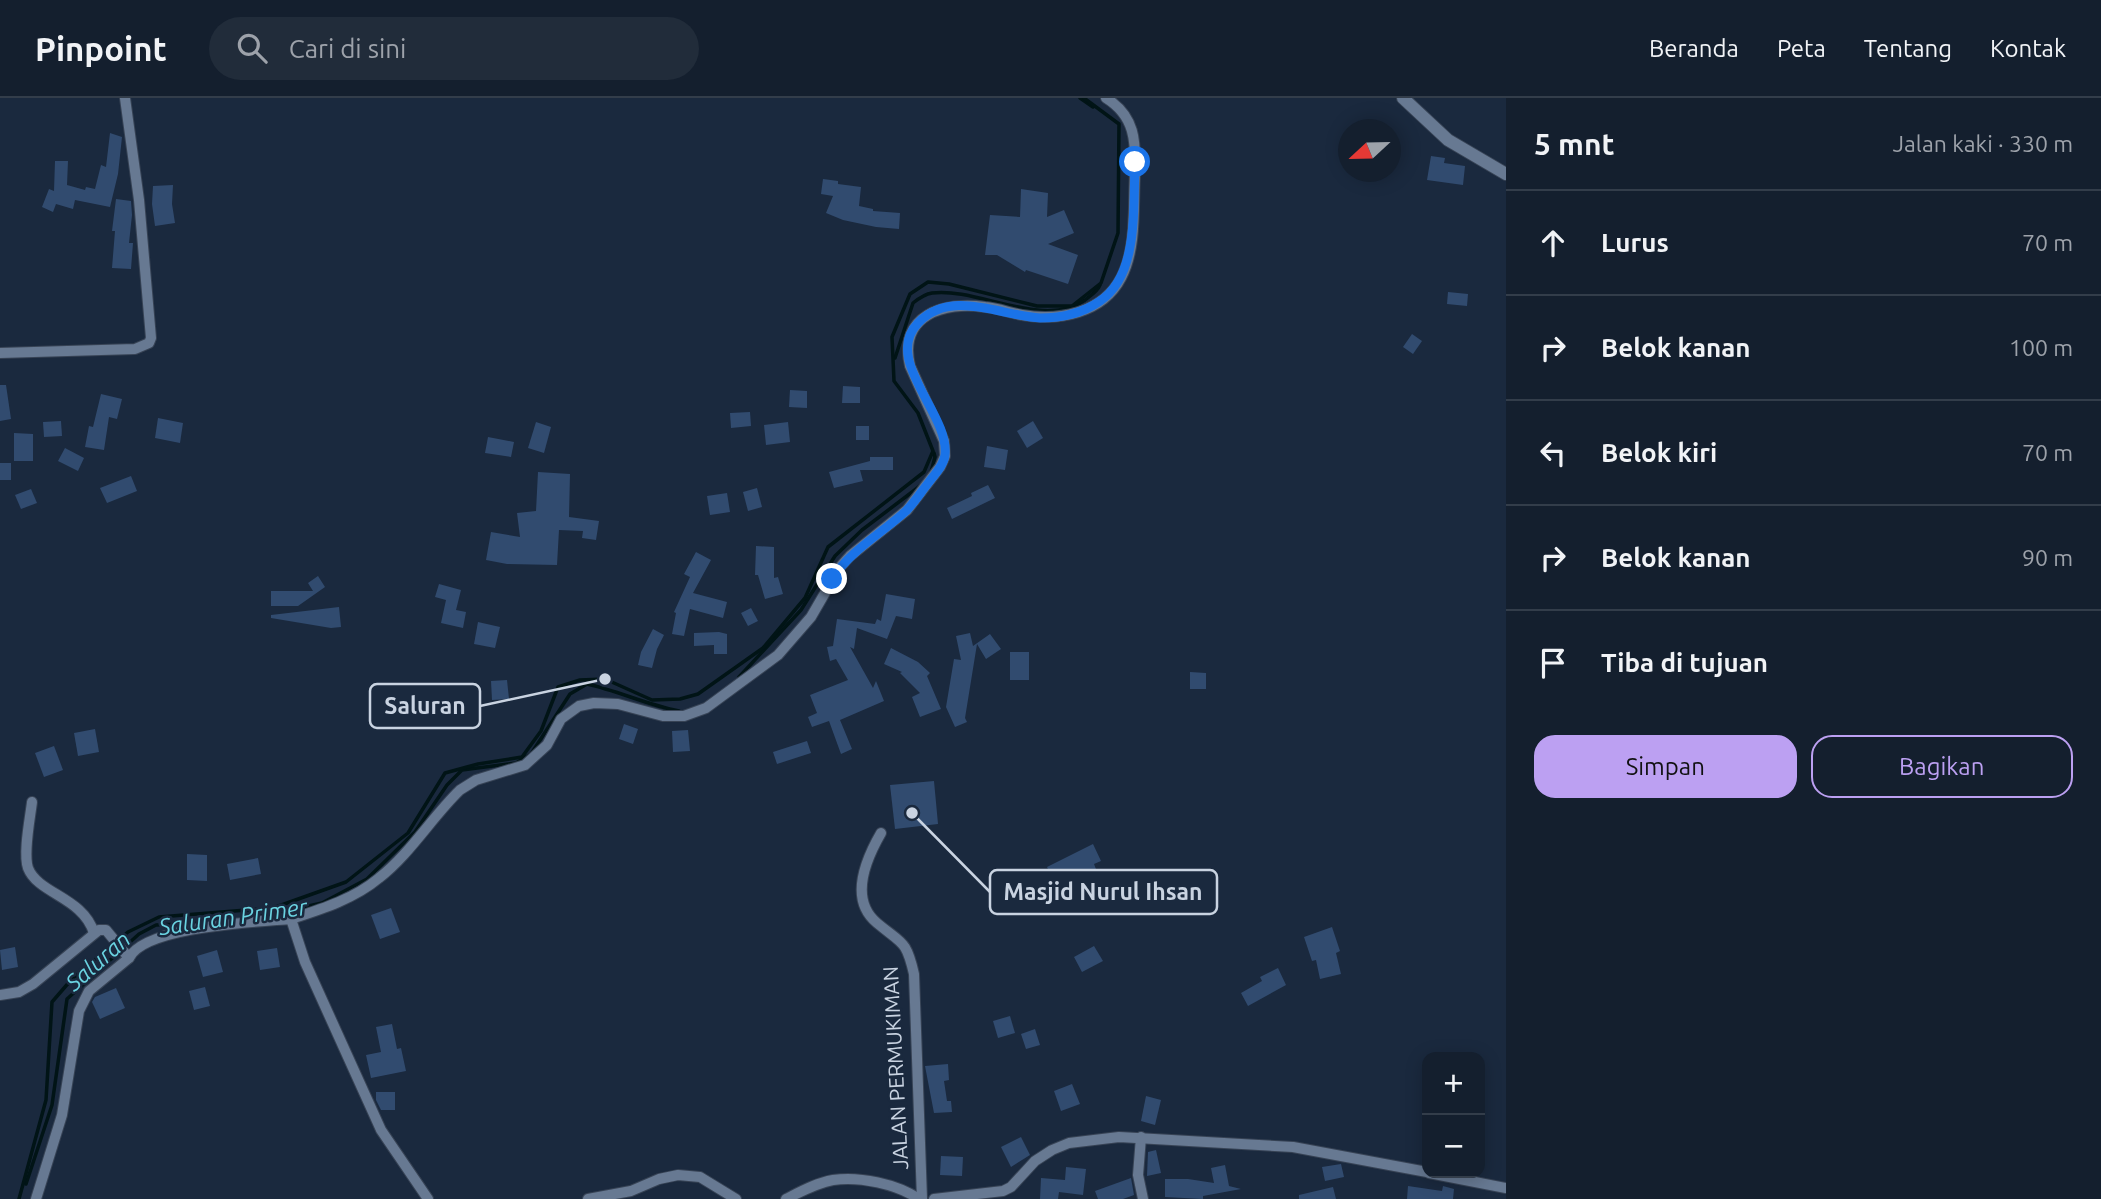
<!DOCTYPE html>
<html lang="id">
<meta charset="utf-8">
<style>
body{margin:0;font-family:Ubuntu,sans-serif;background:#212c3a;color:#f1f3f6}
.controls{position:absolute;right:21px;bottom:21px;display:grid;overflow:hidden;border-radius:14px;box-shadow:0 4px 18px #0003}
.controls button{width:63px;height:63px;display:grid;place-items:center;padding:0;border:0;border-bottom:2px solid #333d4a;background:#141f2e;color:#f1f3f6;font:35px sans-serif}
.compass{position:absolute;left:1338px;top:21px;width:63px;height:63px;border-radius:50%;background:#141f2e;box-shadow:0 4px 18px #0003;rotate:248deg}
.stop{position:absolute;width:21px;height:21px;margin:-16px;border:5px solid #1a73e8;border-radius:50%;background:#fff}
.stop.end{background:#1a73e8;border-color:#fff;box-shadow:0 2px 7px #0008}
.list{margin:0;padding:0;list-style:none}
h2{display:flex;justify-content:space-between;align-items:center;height:91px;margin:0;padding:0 28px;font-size:30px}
h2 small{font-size:23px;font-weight:400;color:#9da2aa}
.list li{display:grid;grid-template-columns:46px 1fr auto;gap:21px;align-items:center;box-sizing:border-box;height:105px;padding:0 28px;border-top:2px solid #333d4a}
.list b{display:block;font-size:26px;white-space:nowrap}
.list em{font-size:23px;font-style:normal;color:#9da2aa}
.actions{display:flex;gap:14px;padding:21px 28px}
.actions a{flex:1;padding:16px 0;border:2px solid #bca0f2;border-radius:21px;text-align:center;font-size:24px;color:#bca0f2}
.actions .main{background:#bca0f2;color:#111}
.icon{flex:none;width:38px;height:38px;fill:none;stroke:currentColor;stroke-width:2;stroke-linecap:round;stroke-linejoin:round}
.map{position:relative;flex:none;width:1506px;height:1101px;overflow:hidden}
header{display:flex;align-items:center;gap:42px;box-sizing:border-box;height:98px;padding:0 35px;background:#141f2e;border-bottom:2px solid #333d4a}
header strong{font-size:33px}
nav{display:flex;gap:38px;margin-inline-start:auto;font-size:24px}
.search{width:490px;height:63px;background:#212c3a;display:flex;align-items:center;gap:18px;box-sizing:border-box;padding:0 24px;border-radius:38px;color:#9da2aa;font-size:26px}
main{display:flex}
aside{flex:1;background:#141f2e}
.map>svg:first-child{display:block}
</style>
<header>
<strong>Pinpoint</strong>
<div class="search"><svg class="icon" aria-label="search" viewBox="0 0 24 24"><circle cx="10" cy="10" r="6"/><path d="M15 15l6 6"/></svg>Cari di sini</div>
<nav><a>Beranda</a><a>Peta</a><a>Tentang</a><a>Kontak</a></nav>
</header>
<main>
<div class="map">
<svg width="1506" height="1101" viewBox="0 0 1506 1101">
<rect width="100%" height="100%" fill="#1a293e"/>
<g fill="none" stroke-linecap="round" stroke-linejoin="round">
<g stroke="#011416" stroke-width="3.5">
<polyline points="1080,0 1093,9"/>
<path d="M895,260L913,205C918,201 925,196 932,195C978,189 1044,232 1085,202C1091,197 1097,194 1100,187"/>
<polyline points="931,374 935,359 934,355"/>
<polyline points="739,579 801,512 835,458 862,432 920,388"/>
<path d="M259,819L322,805L367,781L415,734L447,687L462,672L516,665L531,656L570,596L587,586C619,593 647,607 679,613"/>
<polyline points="26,1086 52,1007 67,901 139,836 156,827 202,825"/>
<polyline points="19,1101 46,1002 52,904 71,882 128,834 159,819 273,810 346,784 408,735 445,675 478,666 522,659 541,633 558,589 580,582 605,581 652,602 680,601 698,596 763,550 805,500 828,449 924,374 933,353 918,315 894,283 892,239 910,196 928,184 949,186 1037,208 1072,208 1101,185 1118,135 1119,26 1084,0"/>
</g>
</g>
<g fill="#314b6f">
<polygon points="110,35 122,39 118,76 110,109 75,102 73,111 56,106 53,114 42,109 49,91 54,93 55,63 68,63 67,87 85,92 86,89 95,91 101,67 106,69"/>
<polygon points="1431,58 1445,60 1444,65 1465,68 1463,87 1427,82"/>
<polygon points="823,81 838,83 838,86 861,89 859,108 873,111 873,113 900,115 899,131 876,129 843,122 826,115 833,98 821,96"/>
<polygon points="173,87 172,106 175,125 155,128 152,106 153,88"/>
<polygon points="1021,91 1048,95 1047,119 1064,112 1074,135 1048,146 1078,157 1068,186 1026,172 1025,174 997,157 985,157 990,117 1020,119"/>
<polygon points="116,101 131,103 132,117 129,145 133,145 131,171 112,170 115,133 112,133"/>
<polygon points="1448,194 1468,196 1467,208 1447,206"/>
<polygon points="1412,236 1422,243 1413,256 1403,249"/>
<polygon points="0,287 6,287 11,321 0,323"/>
<polygon points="843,288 860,289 860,305 842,305"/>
<polygon points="790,292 807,293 807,310 789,309"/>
<polygon points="101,296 122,301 117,321 109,319 104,352 85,349 89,328 93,329"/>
<polygon points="750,314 751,328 731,330 730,315"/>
<polygon points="158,320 183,325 180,345 155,340"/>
<polygon points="61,323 62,338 44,339 43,324"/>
<polygon points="1033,323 1043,340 1027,350 1017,333"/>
<polygon points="536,324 551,329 544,355 528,350"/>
<polygon points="788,324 790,344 766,347 764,327"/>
<rect x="856" y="328" width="13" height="14"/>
<polygon points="14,335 33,336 33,363 14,363"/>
<polygon points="488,339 514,344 511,359 485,355"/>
<polygon points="987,348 1008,352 1005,372 984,369"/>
<polygon points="65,350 84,360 78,373 58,363"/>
<polygon points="870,359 893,359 893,372 860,372 863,383 834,390 829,374 870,363"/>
<rect x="0" y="365" width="11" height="17"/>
<polygon points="538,374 570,376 569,419 599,423 596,442 582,440 583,433 559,432 557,467 507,466 486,462 491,434 520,439 517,415 536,413"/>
<polygon points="131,378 137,393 107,405 100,390"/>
<polygon points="988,387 995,400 952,421 947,410 972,398 971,395"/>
<polygon points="757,390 762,409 748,413 743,394"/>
<polygon points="31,391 37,405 21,411 15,397"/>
<polygon points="727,395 730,414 710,417 707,398"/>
<polygon points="756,448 774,449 774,480 778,479 783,496 765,501 758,477 755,477"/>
<polygon points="696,454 711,462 693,495 727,504 723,520 690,511 684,538 672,536 676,515 674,514 690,479 684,476"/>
<polygon points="318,478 325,489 298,508 271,508 271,493 313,493 308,485"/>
<polygon points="439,486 461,492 456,512 466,514 463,530 441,525 446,502 435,499"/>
<polygon points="886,496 915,501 912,521 896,518 887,541 857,530 854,551 850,549 873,590 876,583 884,603 840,622 852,651 841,656 829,623 812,629 808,619 817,615 810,597 848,582 836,561 830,563 827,549 833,548 837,521 875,526 877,521 881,523"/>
<polygon points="339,509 341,529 331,530 271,520 271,517"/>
<polygon points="751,510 758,523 748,528 741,515"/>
<polygon points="478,524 500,529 495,550 474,546"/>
<polygon points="653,531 664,537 657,551 652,570 638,567 641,554"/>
<polygon points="719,534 727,536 727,556 714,556 714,547 694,548 694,535"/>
<polygon points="970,535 973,548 990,536 1001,551 986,561 977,546 965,620 967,624 955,629 946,609 954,561 961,562 956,538"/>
<polygon points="891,550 918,564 930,575 927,578 941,611 920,619 912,599 920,595 900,575 902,574 884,566"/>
<rect x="1010" y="554" width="19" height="28"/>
<polygon points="1190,574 1206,575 1206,591 1190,591"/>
<polygon points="507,582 509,601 492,602 491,583"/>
<polygon points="624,626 638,631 633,646 619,641"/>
<polygon points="95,631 99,654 78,658 74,635"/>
<polygon points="688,632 690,653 673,654 672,633"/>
<polygon points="807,643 811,655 777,666 773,654"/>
<polygon points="54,648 63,672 44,679 35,655"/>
<polygon points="934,683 938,726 895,731 890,687"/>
<polygon points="1093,746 1101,763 1094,766 1104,792 1084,800 1077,782 1057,791 1047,769"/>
<polygon points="187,756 207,757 207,783 187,782"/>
<polygon points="258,760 261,776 230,782 227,766"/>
<polygon points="391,810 400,834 380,841 371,817"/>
<polygon points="1332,829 1340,853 1336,855 1341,876 1320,881 1316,862 1312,863 1304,839"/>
<polygon points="1094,848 1103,863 1082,874 1074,859"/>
<polygon points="15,849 18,869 2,872 0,852"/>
<polygon points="277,850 280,869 260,872 257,853"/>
<polygon points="217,852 223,874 203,879 197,858"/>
<polygon points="1278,870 1286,887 1248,908 1241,895 1262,883 1260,879"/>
<polygon points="205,889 210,908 194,912 189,893"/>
<polygon points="116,890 125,910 100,921 92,904 95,899"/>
<polygon points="1010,918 1015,935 998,940 993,923"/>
<polygon points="392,926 397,951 401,950 406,973 371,980 366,957 381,954 376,929"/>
<polygon points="1035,931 1040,947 1026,951 1021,936"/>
<polygon points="948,966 949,982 944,983 947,1003 951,1003 952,1014 934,1015 925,968"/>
<polygon points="1072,986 1080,1006 1061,1013 1054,993"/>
<polygon points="376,994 395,994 395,1012 381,1012 376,1002"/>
<polygon points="1146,998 1161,1002 1155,1027 1141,1023"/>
<polygon points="1021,1039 1030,1057 1011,1069 1001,1049"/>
<polygon points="1156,1052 1161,1075 1147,1078 1148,1054"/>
<polygon points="941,1058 963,1059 962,1078 940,1077"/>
<polygon points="1341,1066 1344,1079 1325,1083 1322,1069"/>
<polygon points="1225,1067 1229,1088 1241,1091 1203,1098 1203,1101 1165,1099 1165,1081 1188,1081 1214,1085 1211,1070"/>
<polygon points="1066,1069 1086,1071 1083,1097 1059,1094 1058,1101 1040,1101 1041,1080 1065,1082"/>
<polygon points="1131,1080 1134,1097 1123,1101 1098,1101 1095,1093"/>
<polygon points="1408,1088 1442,1093 1443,1088 1454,1091 1453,1101 1407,1101"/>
<polygon points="1333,1089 1336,1101 1299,1101 1299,1097"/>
</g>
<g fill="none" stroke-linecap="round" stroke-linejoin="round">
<g stroke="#374355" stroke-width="12">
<g id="minor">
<polyline points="0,255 135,251 149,245 151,240 139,102 125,0"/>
<path d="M32,704C30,721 23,755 28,770C38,796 83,799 94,835"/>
<path d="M881,735C866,761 848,801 877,825C902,846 906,841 914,876L922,1101"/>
<path d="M0,897L19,894L33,886L99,832H106L129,860C145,828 256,824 291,821"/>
<polyline points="1141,1039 1138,1077 1143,1101"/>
<polyline points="1429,1075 1506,1090"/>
<polyline points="36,1101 62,1017 79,913 89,893 129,860"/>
<path d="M428,1101L381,1032L305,864L291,821C322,811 354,801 379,780C410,756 432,719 460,692L476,682L525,667L547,647L561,621L579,608L594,605L618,606L663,618H684L706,610L778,557L811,519L840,469L850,458L907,412L940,369L945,358L944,343L910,268C898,217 944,203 985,209C998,210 1010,215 1022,217C1058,223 1102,216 1121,180C1137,150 1133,108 1135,75C1136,43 1135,18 1106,0"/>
<polyline points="588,1101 631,1093 659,1081 678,1077 700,1079 736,1101"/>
<path d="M786,1101C800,1094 816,1085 833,1082C859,1078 897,1086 919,1101"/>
<polyline points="934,1101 1003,1093 1011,1089 1035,1063 1052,1052 1069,1045 1119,1039 1293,1049 1427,1074"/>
</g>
</g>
<g stroke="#374355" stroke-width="14">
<polyline id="tertiary" points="1403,0 1448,42 1506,76"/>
</g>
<use href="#minor" stroke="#677992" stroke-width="10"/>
<use href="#tertiary" stroke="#677992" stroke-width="12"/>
</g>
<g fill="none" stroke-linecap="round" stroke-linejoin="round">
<path stroke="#1a73e8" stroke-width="9" d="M832,481C851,452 881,436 906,413C914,405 921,394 929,384C935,376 944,367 945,357C950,316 882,262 918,225C951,190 1001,218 1040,220C1061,220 1083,215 1100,203C1116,192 1125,173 1129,154C1135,126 1134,94 1135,64"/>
</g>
<g text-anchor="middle" stroke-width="5" stroke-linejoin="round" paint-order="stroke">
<g font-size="21" fill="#c9d3e1" stroke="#1a293e">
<text transform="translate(896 970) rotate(-93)" y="7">JALAN PERMUKIMAN</text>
</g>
<g font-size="23" font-style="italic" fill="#6ad3e1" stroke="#1a293e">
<text transform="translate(233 819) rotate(-8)" y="8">Saluran Primer</text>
<text transform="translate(98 863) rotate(-41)" y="8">Saluran</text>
</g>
</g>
<path fill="none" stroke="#c9d3e1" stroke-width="2.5" d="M605 581L480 608M912 715L990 794"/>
<g fill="#c9d3e1" stroke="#1a293e" stroke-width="2.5">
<circle cx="605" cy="581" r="7"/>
<circle cx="912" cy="715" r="7"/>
</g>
<g fill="#1a293e" stroke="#c9d3e1" stroke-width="2.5">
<rect x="370" y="586" width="110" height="44" rx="7"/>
<rect x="990" y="772" width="227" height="44" rx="7"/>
</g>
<g font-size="23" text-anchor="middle" font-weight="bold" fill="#c9d3e1">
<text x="425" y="616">Saluran</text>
<text x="1103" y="802">Masjid Nurul Ihsan</text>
</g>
</svg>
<div class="controls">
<button>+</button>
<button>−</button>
</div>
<svg class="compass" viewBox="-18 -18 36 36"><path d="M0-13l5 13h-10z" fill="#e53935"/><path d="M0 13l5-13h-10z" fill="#9da2aa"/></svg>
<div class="stop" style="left:1135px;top:64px"></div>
<div class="stop end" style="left:832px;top:481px"></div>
</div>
<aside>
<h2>5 mnt<small>Jalan kaki · 330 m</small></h2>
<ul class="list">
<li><svg class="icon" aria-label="ahead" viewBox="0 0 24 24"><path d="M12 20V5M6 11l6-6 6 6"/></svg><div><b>Lurus</b></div><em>70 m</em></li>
<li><svg class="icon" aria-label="right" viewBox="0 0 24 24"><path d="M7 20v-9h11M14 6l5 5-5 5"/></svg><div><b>Belok kanan</b></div><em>100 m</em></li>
<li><svg class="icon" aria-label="left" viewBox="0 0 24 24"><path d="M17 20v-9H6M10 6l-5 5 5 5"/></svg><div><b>Belok kiri</b></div><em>70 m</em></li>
<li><svg class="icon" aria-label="right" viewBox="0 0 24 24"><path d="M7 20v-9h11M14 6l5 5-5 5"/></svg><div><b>Belok kanan</b></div><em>90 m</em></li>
<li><svg class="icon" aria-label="arrive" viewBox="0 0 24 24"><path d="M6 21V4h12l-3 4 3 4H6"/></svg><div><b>Tiba di tujuan</b></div></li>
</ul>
<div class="actions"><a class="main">Simpan</a><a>Bagikan</a></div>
</aside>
</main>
